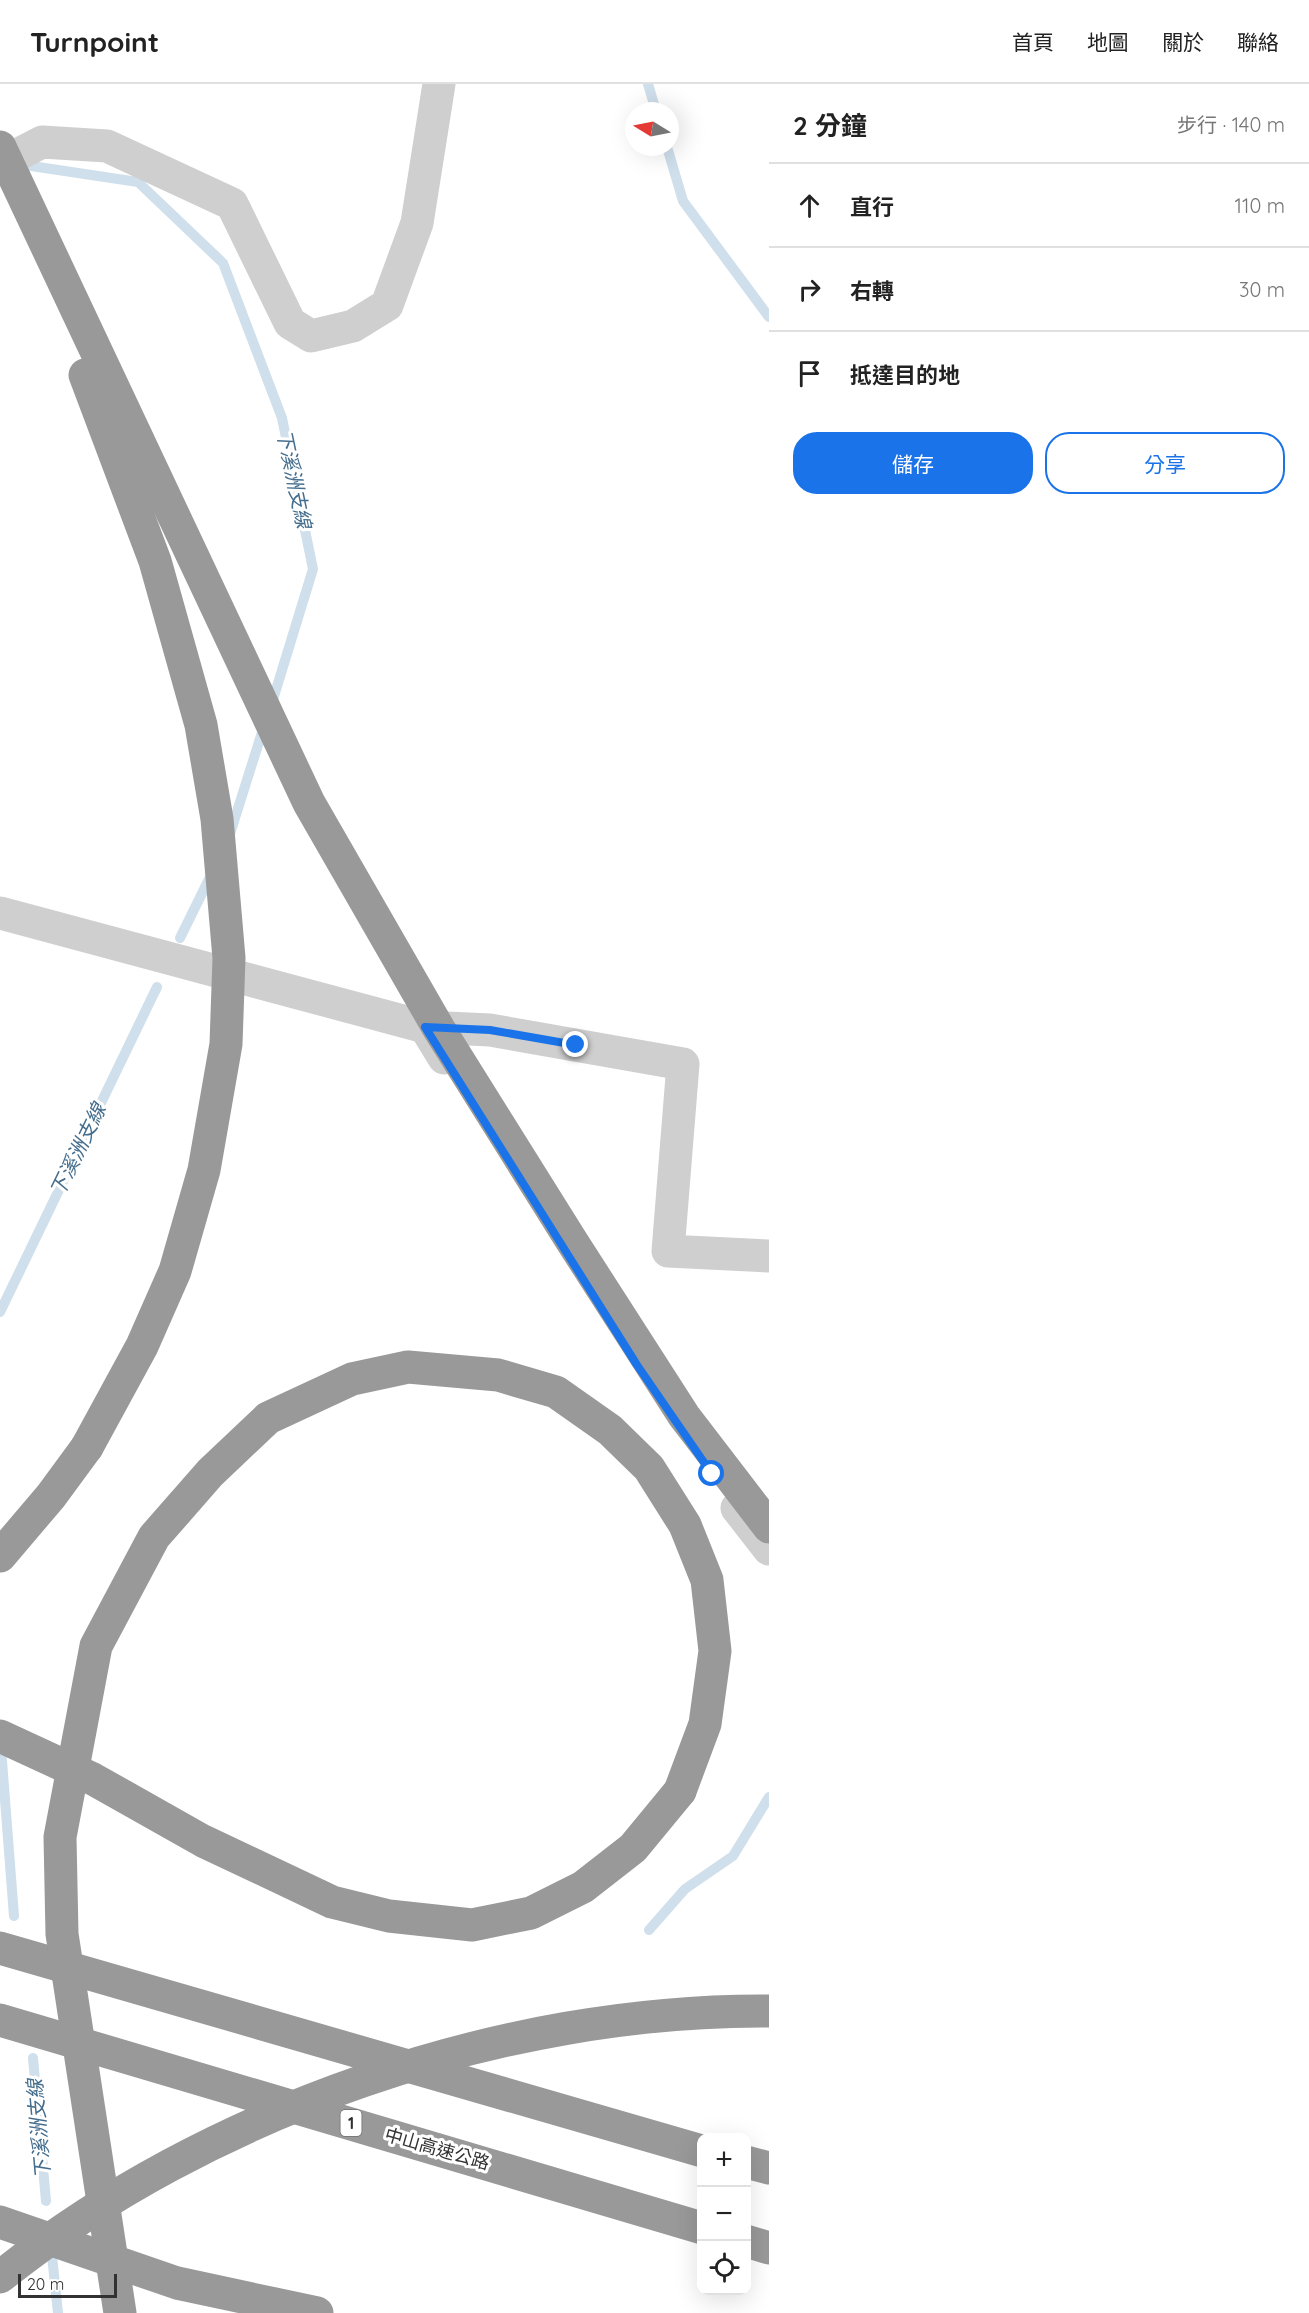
<!DOCTYPE html>
<html lang="zh-TW">
<meta charset="utf-8">
<style>
body{margin:0;font-family:Quicksand,"Noto Sans TC",sans-serif;background:#f2f2f2;color:#222}
.controls{position:absolute;right:18px;bottom:18px;display:grid;overflow:hidden;border-radius:12px;box-shadow:0 6px 24px #0002}
.controls button{width:54px;height:54px;display:grid;place-items:center;padding:0;border:0;border-bottom:2px solid #e0e0e0;background:#fff;color:#222;font:30px sans-serif}
.compass{position:absolute;left:625px;top:18px;width:54px;height:54px;border-radius:50%;background:#fff;box-shadow:0 6px 24px #0002;rotate:280deg}
.scale{position:absolute;left:18px;bottom:15px;width:99px;box-sizing:border-box;padding-left:6px;border:3px solid #323232;border-top:0;font-size:16px;line-height:21px;white-space:nowrap;color:#323232;-webkit-text-stroke:4px #fff;paint-order:stroke}
.stop{position:absolute;width:18px;height:18px;margin:-14px;border:4px solid #1a73e8;border-radius:50%;background:#fff}
.stop.end{background:#1a73e8;border-color:#fff;box-shadow:0 2px 6px #0008}
.list{margin:0;padding:0;list-style:none}
h2{display:flex;justify-content:space-between;align-items:center;height:78px;margin:0;padding:0 24px;font-size:26px}
h2 small{font-size:20px;font-weight:400;color:#767676}
.list li{display:grid;grid-template-columns:39px 1fr auto;gap:18px;align-items:center;box-sizing:border-box;height:84px;padding:0 24px;border-top:2px solid #e0e0e0}
.list b{display:block;font-size:22px;white-space:nowrap}
.list em{font-size:20px;font-style:normal;color:#767676}
.actions{display:flex;gap:12px;padding:18px 24px}
.actions a{flex:1;padding:14px 0;border:2px solid #1a73e8;border-radius:24px;text-align:center;font-size:21px;color:#1a73e8}
.actions .main{background:#1a73e8;color:#fff}
.icon{flex:none;width:33px;height:33px;fill:none;stroke:currentColor;stroke-width:2;stroke-linecap:round;stroke-linejoin:round}
.map{position:relative;flex:none;width:769px;height:2229px;overflow:hidden}
header{display:flex;align-items:center;gap:36px;box-sizing:border-box;height:84px;padding:0 30px;background:#fff;border-bottom:2px solid #e0e0e0}
header strong{font-size:28px}
nav{display:flex;gap:33px;margin-inline-start:auto;font-size:21px}
main{display:flex}
aside{flex:1;background:#fff}
.map>svg:first-child{display:block}
</style>
<header>
<strong>Turnpoint</strong>
<nav><a>首頁</a><a>地圖</a><a>關於</a><a>聯絡</a></nav>
</header>
<main>
<div class="map">
<svg width="769" height="2229" viewBox="0 0 769 2229">
<rect width="100%" height="100%" fill="#fff"/>
<g fill="none" stroke-linecap="round" stroke-linejoin="round">
<g stroke="#cfdfeb" stroke-width="10">
<polyline points="648,0 656,27"/>
<polyline points="667,63 683,117 769,233"/>
<polyline points="18,80 138,98 223,179 282,334 313,485 271,622"/>
<polyline points="229,753 264,642"/>
<polyline points="180,854 212,789"/>
<polyline points="0,1228 157,903"/>
<polyline points="1,1664 14,1832"/>
<polyline points="649,1846 685,1805 733,1772 769,1713"/>
<polyline points="33,1974 46,2117"/>
<polyline points="51,2162 58,2229"/>
</g>
<g stroke="#cfcfcf" stroke-width="33">
<polyline points="0,80 42,58 107,62 232,120 290,239 311,252 353,242 387,221 417,139 439,0"/>
<polyline points="0,829 425,943 444,974"/>
<polyline points="425,943 490,946 683,980 668,1167 769,1172"/>
<polyline points="737,1424 769,1465"/>
</g>
<g stroke="#999" stroke-width="33">
<polyline points="0,1472 51,1412 87,1363"/>
<polyline points="0,1652 93,1695 203,1757 332,1818 389,1832 472,1841 531,1829 583,1803 633,1764 680,1707"/>
<polyline points="0,1864 702,2067"/>
<polyline points="0,1936 702,2144"/>
<polyline points="746,2078 769,2084"/>
<polyline points="0,2138 177,2199 317,2229"/>
<polyline points="746,2157 769,2164"/>
</g>
<g stroke="#999" stroke-width="33">
<polyline points="0,63 309,719 439,945 571,1156 684,1332 769,1443"/>
<polyline points="85,291 155,477 201,641 217,735 229,874 226,960 204,1086 175,1187 142,1262 87,1363"/>
<path d="M0,2193C207,2027 504,1925 769,1927"/>
<polyline points="120,2229 62,1850 60,1753 96,1562 154,1453 210,1389 268,1334 352,1295 408,1283 498,1291 556,1308 610,1346 649,1384 685,1441 707,1496 715,1567 705,1640 680,1707"/>
</g>
</g>
<g fill="none" stroke-linecap="round" stroke-linejoin="round">
<polyline stroke="#1a73e8" stroke-width="8" points="576,961 490,946 425,943 637,1281 712,1390"/>
</g>
<g text-anchor="middle" stroke-width="6" stroke-linejoin="round" paint-order="stroke">
<rect fill="#fff" stroke="#707070" stroke-width="1.5" x="340.5" y="2026" width="21" height="26" rx="4.5"/>
<g font-size="16" font-weight="bold" fill="#323232">
<text x="351" y="2045">1</text>
</g>
<g font-size="18" fill="#323232" stroke="#fff">
<text transform="translate(437 2065) rotate(16)" y="6">中山高速公路</text>
</g>
<g font-size="20" font-style="italic" fill="#456e8e" stroke="#fff">
<text transform="translate(294 395) rotate(78)" y="7">下溪洲支線</text>
<text transform="translate(78 1066) rotate(-64)" y="7">下溪洲支線</text>
<text transform="translate(39 2045) rotate(-95)" y="7">下溪洲支線</text>
</g>
</g>
</svg>
<div class="controls">
<button>+</button>
<button>−</button>
<button><svg class="icon" aria-label="locate" viewBox="0 0 24 24"><circle cx="12" cy="12" r="6"/><path d="M12 2v4M12 18v4M2 12h4M18 12h4"/></svg></button>
</div>
<svg class="compass" viewBox="-18 -18 36 36"><path d="M0-13l5 13h-10z" fill="#e53935"/><path d="M0 13l5-13h-10z" fill="#767676"/></svg>
<div class="scale">20 m</div>
<div class="stop" style="left:712px;top:1390px"></div>
<div class="stop end" style="left:576px;top:961px"></div>
</div>
<aside>
<h2>2 分鐘<small>步行 · 140 m</small></h2>
<ul class="list">
<li><svg class="icon" aria-label="ahead" viewBox="0 0 24 24"><path d="M12 20V5M6 11l6-6 6 6"/></svg><div><b>直行</b></div><em>110 m</em></li>
<li><svg class="icon" aria-label="right" viewBox="0 0 24 24"><path d="M7 20v-9h11M14 6l5 5-5 5"/></svg><div><b>右轉</b></div><em>30 m</em></li>
<li><svg class="icon" aria-label="arrive" viewBox="0 0 24 24"><path d="M6 21V4h12l-3 4 3 4H6"/></svg><div><b>抵達目的地</b></div></li>
</ul>
<div class="actions"><a class="main">儲存</a><a>分享</a></div>
</aside>
</main>
